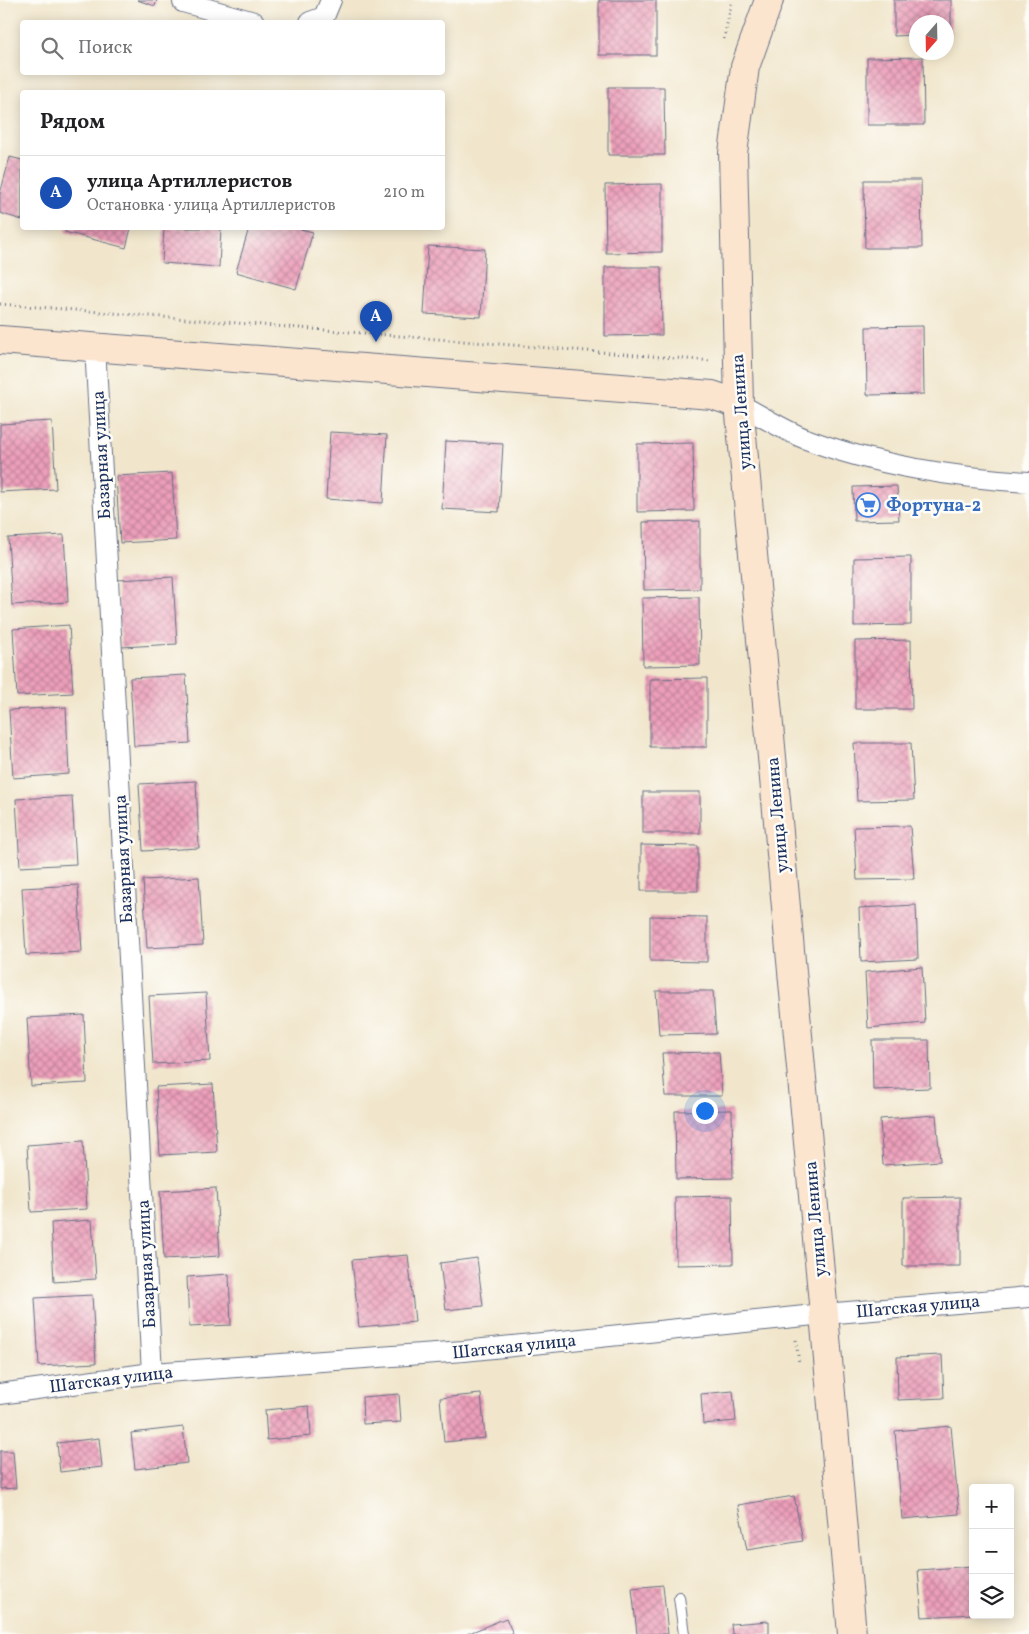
<!DOCTYPE html>
<html lang="ru">
<meta charset="utf-8">
<style>
body{margin:0;font-family:Vollkorn,serif;background:#f6f6f6;color:#202124}
.controls{position:absolute;right:15px;bottom:15px;display:grid;overflow:hidden;border-radius:5px;box-shadow:0 2px 12px #0003}
.controls button{width:45px;height:45px;display:grid;place-items:center;padding:0;border:0;border-bottom:1px solid #e0e0e0;background:#fff;color:#202124;font:25px sans-serif}
.compass{position:absolute;left:909px;top:15px;width:45px;height:45px;border-radius:50%;background:#fff;box-shadow:0 2px 12px #0003;rotate:200deg}
.you{position:absolute;left:704px;top:1110px;width:18px;height:18px;margin:-12px;border:4px solid #fff;border-radius:50%;background:#1a73e8;box-shadow:0 0 0 8px #1a73e833}
.badge{display:grid;place-items:center;width:32px;height:32px;border-radius:50%;background:#d1495b;color:#fff;font-size:16px;font-weight:700}
.pin{position:absolute;translate:-50% -41px;filter:drop-shadow(0 1px 2px #0008)}
.pin::after{content:'';position:absolute;top:26px;width:18px;height:15px;background:inherit;clip-path:polygon(0 0,100% 0,50% 100%)}
.list{margin:0;padding:0;list-style:none}
h2{display:flex;justify-content:space-between;align-items:center;height:65px;margin:0;padding:0 20px;font-size:21px}
h2 small{font-size:16px;font-weight:400;color:#757577}
.list li{display:grid;grid-template-columns:32px 1fr auto;gap:15px;align-items:center;box-sizing:border-box;height:75px;padding:0 20px;border-top:1px solid #e0e0e0}
.list b{display:block;font-size:19px;white-space:nowrap}
.list p{margin:0;font-size:16px;white-space:nowrap;color:#757577}
.list em{font-size:16px;font-style:normal;color:#757577}
.icon{flex:none;width:28px;height:28px;fill:none;stroke:currentColor;stroke-width:2;stroke-linecap:round;stroke-linejoin:round}
.map{position:relative;flex:none;width:1029px;height:1634px;overflow:hidden}
.search{position:absolute;background:#fff;box-shadow:0 2px 12px #0003;left:20px;top:20px;width:425px;height:55px;display:flex;align-items:center;gap:12px;box-sizing:border-box;padding:0 18px;border-radius:5px;color:#757577;font-size:19px}
.panel{position:absolute;background:#fff;box-shadow:0 2px 12px #0003;left:20px;top:90px;width:425px;height:140px;border-radius:5px}
.map>svg:first-child{display:block}
</style>
<div class="map">
<svg width="1029" height="1634" viewBox="0 0 1029 1634">
<defs>
<pattern id="building-cross-hatch" width="8" height="8" patternUnits="userSpaceOnUse" patternTransform="scale(1.25)"><rect width="8" height="8" fill="#ed9fba"/><path d="M0 0l8 8M0 8l8-8" fill="none" stroke="#bf829a"/></pattern>
</defs>
<rect width="100%" height="100%" fill="#fdfcf7"/>
<filter id="ink" filterUnits="userSpaceOnUse"><feTurbulence type="fractalNoise" baseFrequency=".02" numOctaves="2"/><feDisplacementMap in="SourceGraphic" scale="10" xChannelSelector="R" yChannelSelector="G"/><feConvolveMatrix kernelMatrix="1 2 1 2 8 2 1 2 1" color-interpolation-filters="sRGB"/></filter>
<filter id="wash" filterUnits="userSpaceOnUse"><feTurbulence type="fractalNoise" baseFrequency=".0096" numOctaves="4" result="noise"/><feDisplacementMap in="SourceGraphic" scale="20" xChannelSelector="R" yChannelSelector="G"/><feGaussianBlur stdDeviation="1.12" result="paint"/><feColorMatrix in="noise" values="0 0 0 0 0 0 0 0 0 0 0 0 0 0 0 0 0 1.4 0 .05"/><feComposite in="paint" operator="in"/></filter>
<g filter="url(#wash)">
<rect width="100%" height="100%" fill="#f1e6cc"/>
<g id="blocks">
<g fill="url(#building-cross-hatch)">
<polygon points="137,0 157,0 155,6"/>
<rect x="599" y="0" width="57" height="55"/>
<polygon points="894,0 951,0 951,35 946,35 946,22 916,22 916,35 894,36"/>
<polygon points="923,57 924,125 867,125 867,58"/>
<polygon points="608,87 664,87 665,155 608,155"/>
<polygon points="10,157 22,160 22,220 0,213 0,194"/>
<polygon points="864,180 921,180 922,248 865,248"/>
<polygon points="662,184 662,252 606,253 605,185"/>
<polygon points="66,228 131,228 126,248 65,232"/>
<polygon points="164,228 221,228 219,267 162,263"/>
<polygon points="249,228 296,228 313,232 296,289 236,272"/>
<polygon points="428,246 485,249 481,317 424,314"/>
<polygon points="605,267 661,267 662,335 605,336"/>
<polygon points="923,326 924,394 867,395 866,327"/>
<polygon points="52,421 56,489 0,492 0,424"/>
<polygon points="330,432 387,435 383,503 326,499"/>
<polygon points="446,441 503,444 499,512 442,509"/>
<polygon points="693,443 694,511 637,512 637,444"/>
<polygon points="172,473 176,540 120,543 116,476"/>
<polygon points="897,486 899,520 854,521 853,487"/>
<polygon points="700,521 700,589 644,590 643,522"/>
<polygon points="64,535 68,602 12,605 8,538"/>
<polygon points="911,557 911,625 854,626 854,558"/>
<polygon points="173,577 177,644 121,647 117,580"/>
<polygon points="699,597 700,665 643,666 642,598"/>
<polygon points="69,625 73,693 17,696 13,629"/>
<polygon points="911,640 912,709 855,709 855,641"/>
<polygon points="186,675 190,743 134,746 130,678"/>
<polygon points="707,678 707,747 650,747 650,679"/>
<polygon points="66,707 69,774 13,778 9,710"/>
<polygon points="854,743 911,743 914,800 857,801"/>
<polygon points="196,781 199,848 143,851 139,784"/>
<rect x="643" y="792" width="57" height="41"/>
<polygon points="72,796 76,864 20,867 16,799"/>
<polygon points="910,826 914,879 857,880 854,827"/>
<polygon points="641,845 698,846 698,891 641,891"/>
<polygon points="199,877 203,945 147,948 143,880"/>
<polygon points="78,885 82,952 26,955 22,888"/>
<polygon points="916,905 918,959 861,962 859,908"/>
<polygon points="650,916 707,917 707,962 650,961"/>
<polygon points="922,967 925,1023 868,1028 865,972"/>
<polygon points="656,991 713,991 716,1034 659,1035"/>
<polygon points="206,993 210,1061 153,1064 149,996"/>
<polygon points="84,1015 87,1083 31,1086 27,1018"/>
<polygon points="872,1040 929,1040 930,1088 873,1090"/>
<polygon points="719,1052 722,1096 665,1096 662,1053"/>
<polygon points="213,1084 217,1152 160,1155 156,1087"/>
<polygon points="732,1110 733,1178 676,1179 675,1111"/>
<polygon points="936,1115 940,1161 883,1165 880,1119"/>
<polygon points="83,1141 87,1209 31,1212 27,1145"/>
<polygon points="216,1188 220,1256 164,1259 160,1191"/>
<polygon points="732,1196 733,1264 676,1265 675,1197"/>
<polygon points="960,1197 960,1266 903,1266 903,1198"/>
<polygon points="92,1220 96,1279 54,1282 51,1223"/>
<polygon points="408,1255 415,1322 359,1327 352,1260"/>
<polygon points="477,1258 483,1306 446,1310 440,1263"/>
<polygon points="229,1274 231,1325 189,1327 187,1277"/>
<polygon points="92,1295 96,1363 39,1366 35,1298"/>
<polygon points="942,1355 944,1398 898,1400 897,1357"/>
<polygon points="733,1391 736,1421 703,1424 701,1394"/>
<polygon points="399,1394 401,1422 363,1424 362,1397"/>
<polygon points="481,1394 485,1438 444,1442 440,1398"/>
<polygon points="309,1406 311,1436 267,1440 265,1410"/>
<polygon points="951,1426 959,1514 902,1519 895,1431"/>
<polygon points="183,1427 187,1463 135,1469 131,1433"/>
<polygon points="99,1438 102,1467 60,1472 57,1443"/>
<polygon points="0,1451 13,1451 16,1488 0,1489"/>
<polygon points="794,1496 803,1541 747,1550 738,1505"/>
<polygon points="973,1566 973,1614 922,1617 918,1570"/>
<polygon points="663,1585 668,1634 637,1634 632,1588"/>
<polygon points="506,1618 513,1634 467,1634"/>
<polygon points="769,1621 769,1634 732,1634 731,1624"/>
</g>
</g>
</g>
<g filter="url(#ink)">
<use href="#blocks" fill-opacity="0" stroke="#666f84" stroke-width="1"/>
<g fill="none" stroke-linecap="round" stroke-linejoin="round">
<g stroke="#666f84" stroke-width="12">
<polyline id="lane" points="679,1597 684,1634"/>
</g>
<g stroke="#666f84" stroke-width="22">
<g id="street">
<polyline points="183,2 254,22"/>
<polyline points="310,22 324,17 331,0"/>
<polyline points="95,346 152,1373"/>
<path d="M739,404C760,415 783,430 806,439C874,465 957,478 1029,482"/>
<polyline points="0,1394 152,1373 464,1351 824,1314 1029,1297"/>
</g>
</g>
<g stroke="#666f84" stroke-width="30">
<g id="secondary">
<polyline points="769,0 745,67 733,153 739,404 824,1314 852,1634"/>
<polyline points="0,340 712,395 739,404"/>
</g>
</g>
<g stroke="#666f84" stroke-width="3" stroke-dasharray="1 4" stroke-linecap="butt">
<polyline points="724,39 732,0"/>
<polyline points="0,304 712,361"/>
<polyline points="796,1340 799,1363"/>
</g>
<use href="#lane" stroke="#fff" stroke-width="10"/>
<use href="#street" stroke="#fff" stroke-width="20"/>
<use href="#secondary" stroke="#fbe5cf" stroke-width="28"/>
</g>
</g>
<defs>
<g id="supermarket-ring" transform="scale(1.25)"><circle r="9.5" fill="#fdfcf7" stroke="#3f7fe0" stroke-width="1.5"/><path d="M-6-5.5h2.5l.6 2H6L4.5 2H-2.5L-4.4-4H-6ZM-1.5 3.2a1.3 1.3 0 1 0 .1 0ZM3 3.2a1.3 1.3 0 1 0 .1 0Z" fill="#3f7fe0"/></g>
</defs>
<g fill-rule="evenodd">
<use href="#supermarket-ring" x="868" y="505"/>
</g>
<g text-anchor="middle" stroke-width="5" stroke-linejoin="round" paint-order="stroke">
<g font-size="18" fill="#1b2f5e" stroke="#fdfcf7">
<text transform="translate(741 412) rotate(-94)" y="6">улица Ленина</text>
<text transform="translate(101 455) rotate(-93)" y="6">Базарная улица</text>
<text transform="translate(777 815) rotate(-95)" y="6">улица Ленина</text>
<text transform="translate(123 859) rotate(-93)" y="6">Базарная улица</text>
<text transform="translate(815 1219) rotate(-95)" y="6">улица Ленина</text>
<text transform="translate(146 1264) rotate(-93)" y="6">Базарная улица</text>
<text transform="translate(918 1306) rotate(-5)" y="6">Шатская улица</text>
<text transform="translate(514 1346) rotate(-6)" y="6">Шатская улица</text>
<text transform="translate(111 1379) rotate(-7)" y="6">Шатская улица</text>
</g>
<g font-size="18" font-weight="bold" fill="#366cbe" stroke="#fdfcf7" text-anchor="start">
<text x="886" y="511">Фортуна-2</text>
</g>
</g>
</svg>
<div class="controls">
<button>+</button>
<button>−</button>
<button><svg class="icon" aria-label="layers" viewBox="0 0 24 24"><path d="M12 4l9 5-9 5-9-5zM3 14l9 5 9-5"/></svg></button>
</div>
<svg class="compass" viewBox="-18 -18 36 36"><path d="M0-13l5 13h-10z" fill="#e53935"/><path d="M0 13l5-13h-10z" fill="#757577"/></svg>
<div class="you"></div>
<div class="pin badge" style="left:376px;top:342px;background:#1a4fb4">A</div>
<div class="search"><svg class="icon" aria-label="search" viewBox="0 0 24 24"><circle cx="10" cy="10" r="6"/><path d="M15 15l6 6"/></svg>Поиск</div>
<section class="panel">
<h2>Рядом<small></small></h2>
<ul class="list">
<li><span class="badge" style="background:#1a4fb4">A</span><div><b>улица Артиллеристов</b><p>Остановка · улица Артиллеристов</p></div><em>210 m</em></li>
</ul>
</section>
</div>
